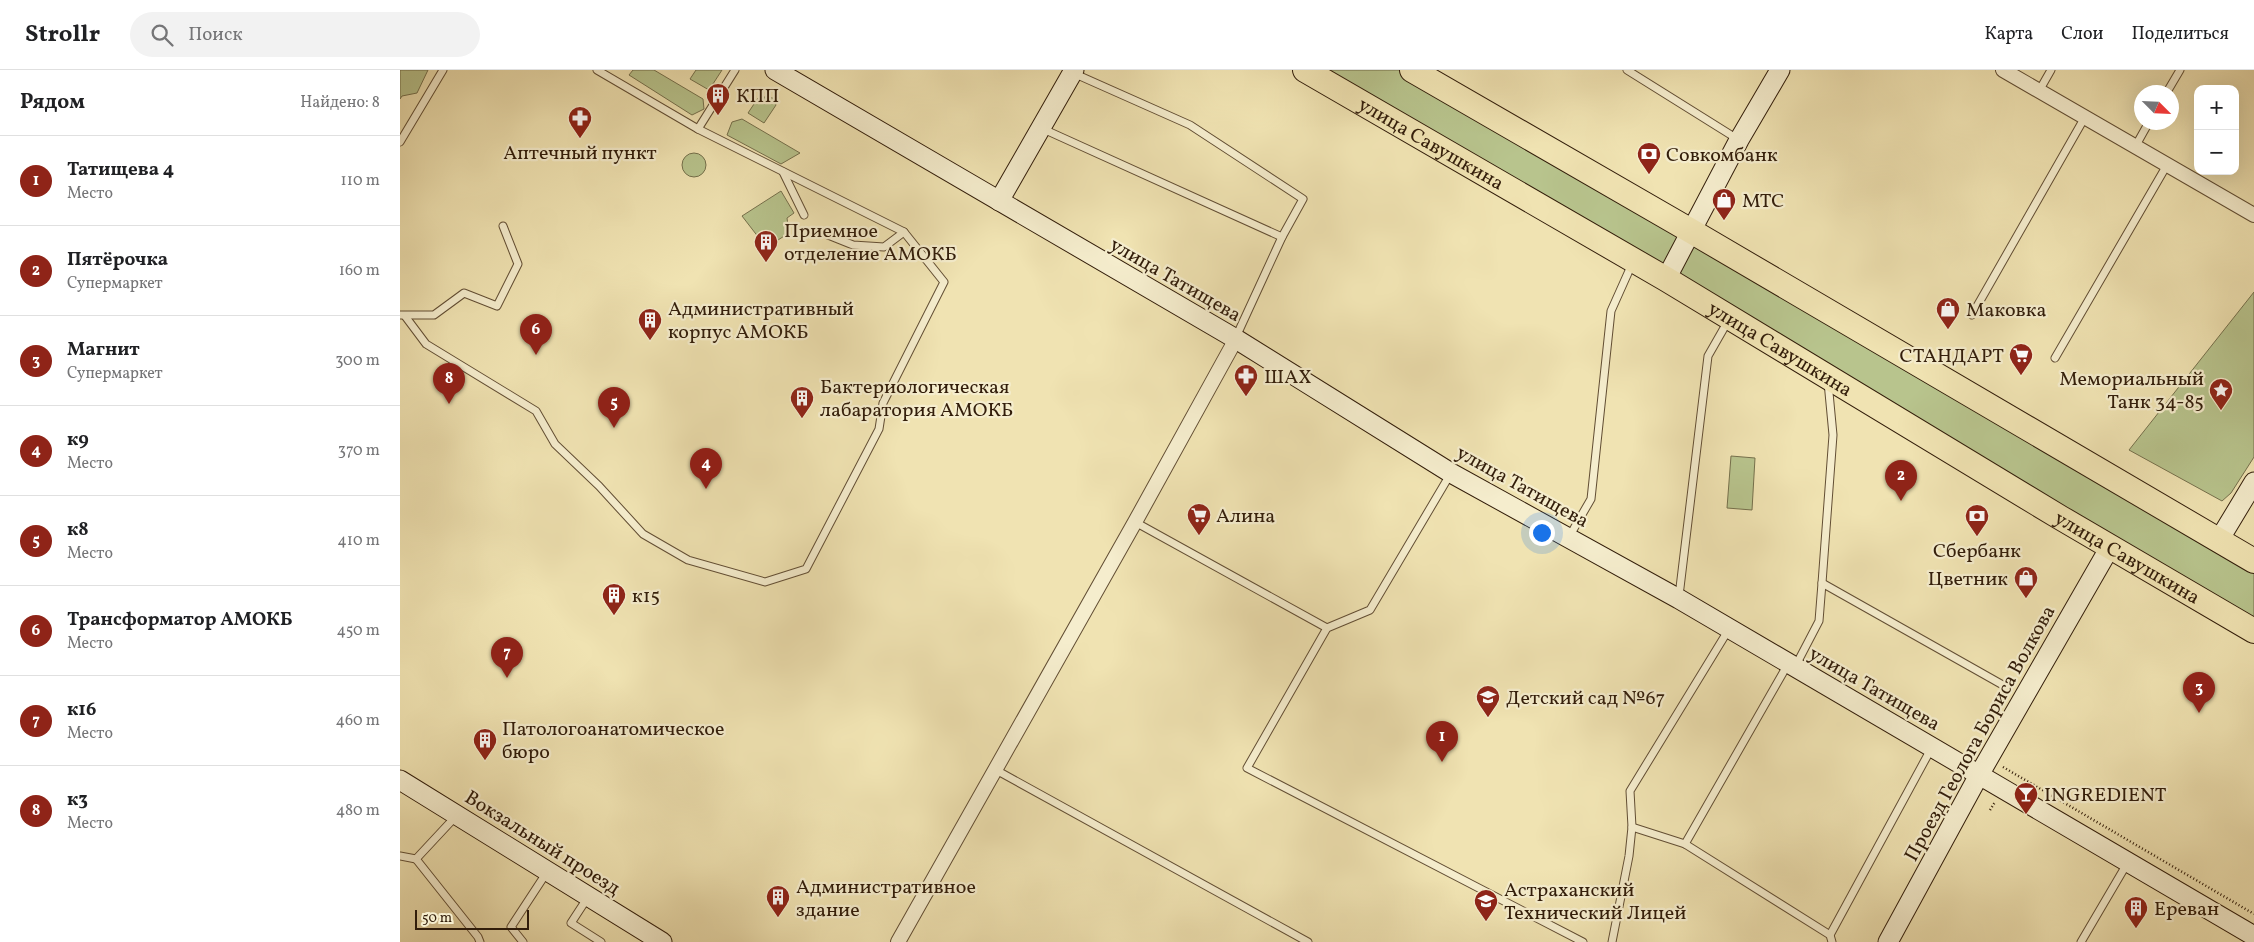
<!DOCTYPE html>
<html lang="ru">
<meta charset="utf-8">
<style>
body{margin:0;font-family:Vollkorn,serif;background:#f2f2f2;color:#202124}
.controls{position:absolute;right:15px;top:15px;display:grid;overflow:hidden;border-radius:10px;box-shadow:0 5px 20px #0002}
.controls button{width:45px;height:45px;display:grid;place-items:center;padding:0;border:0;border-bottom:1px solid #e0e0e0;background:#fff;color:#202124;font:25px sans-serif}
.compass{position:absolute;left:1734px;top:15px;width:45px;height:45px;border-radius:50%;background:#fff;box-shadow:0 5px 20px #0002;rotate:114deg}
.scale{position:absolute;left:15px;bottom:12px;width:114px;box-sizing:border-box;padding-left:5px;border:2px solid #321d0a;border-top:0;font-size:14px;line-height:18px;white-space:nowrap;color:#321d0a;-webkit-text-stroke:4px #f5edcd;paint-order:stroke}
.you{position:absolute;left:1141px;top:462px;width:18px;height:18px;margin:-12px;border:4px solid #fff;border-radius:50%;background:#1a73e8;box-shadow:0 0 0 8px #1a73e833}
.badge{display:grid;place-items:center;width:32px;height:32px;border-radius:50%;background:#8f2418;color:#fff;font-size:16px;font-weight:700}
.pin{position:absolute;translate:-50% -41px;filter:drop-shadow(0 1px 2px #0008)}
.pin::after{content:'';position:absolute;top:26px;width:18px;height:15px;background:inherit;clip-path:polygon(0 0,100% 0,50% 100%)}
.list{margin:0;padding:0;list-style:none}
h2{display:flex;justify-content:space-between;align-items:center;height:65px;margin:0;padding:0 20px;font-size:21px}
h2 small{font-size:16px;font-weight:400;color:#757577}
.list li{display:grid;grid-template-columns:32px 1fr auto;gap:15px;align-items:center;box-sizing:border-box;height:90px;padding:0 20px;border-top:1px solid #e0e0e0}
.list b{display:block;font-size:19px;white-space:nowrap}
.list p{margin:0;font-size:16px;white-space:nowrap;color:#757577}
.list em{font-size:16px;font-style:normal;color:#757577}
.icon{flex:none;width:28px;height:28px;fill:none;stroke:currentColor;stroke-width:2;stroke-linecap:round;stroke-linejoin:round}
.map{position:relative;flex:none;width:1854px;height:872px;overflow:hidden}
header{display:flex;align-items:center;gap:30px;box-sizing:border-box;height:70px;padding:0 25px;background:#fff;border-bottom:1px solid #e0e0e0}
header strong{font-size:24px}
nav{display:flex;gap:28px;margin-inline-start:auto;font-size:18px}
.search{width:350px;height:45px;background:#f2f2f2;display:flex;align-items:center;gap:12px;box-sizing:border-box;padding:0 18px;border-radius:28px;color:#757577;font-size:19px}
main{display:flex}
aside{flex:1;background:#fff}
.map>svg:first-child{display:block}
</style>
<header>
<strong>Strollr</strong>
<div class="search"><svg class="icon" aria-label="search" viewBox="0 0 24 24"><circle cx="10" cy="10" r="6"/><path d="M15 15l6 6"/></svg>Поиск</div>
<nav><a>Карта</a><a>Слои</a><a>Поделиться</a></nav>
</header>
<main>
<aside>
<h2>Рядом<small>Найдено: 8</small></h2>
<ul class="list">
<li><span class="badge">1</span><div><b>Татищева 4</b><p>Место</p></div><em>110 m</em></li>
<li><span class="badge">2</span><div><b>Пятёрочка</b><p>Супермаркет</p></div><em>160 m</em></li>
<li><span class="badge">3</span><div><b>Магнит</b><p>Супермаркет</p></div><em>300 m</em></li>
<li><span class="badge">4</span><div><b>к9</b><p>Место</p></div><em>370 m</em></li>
<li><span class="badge">5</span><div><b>к8</b><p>Место</p></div><em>410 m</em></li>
<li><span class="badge">6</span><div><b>Трансформатор АМОКБ</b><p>Место</p></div><em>450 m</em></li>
<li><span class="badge">7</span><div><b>к16</b><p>Место</p></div><em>460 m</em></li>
<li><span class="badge">8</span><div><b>к3</b><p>Место</p></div><em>480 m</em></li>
</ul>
</aside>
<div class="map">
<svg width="1854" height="872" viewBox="0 0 1854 872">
<rect width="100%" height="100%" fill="#f0e3b2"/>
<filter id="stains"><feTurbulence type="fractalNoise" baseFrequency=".004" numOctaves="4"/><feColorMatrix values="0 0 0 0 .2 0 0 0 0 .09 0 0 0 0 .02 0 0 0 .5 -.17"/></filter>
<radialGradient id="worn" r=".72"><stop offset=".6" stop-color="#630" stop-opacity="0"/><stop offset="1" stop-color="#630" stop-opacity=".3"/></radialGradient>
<g fill="#b8c48d" stroke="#75704c">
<polygon points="0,0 28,0 17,23 2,26 0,29"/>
<polygon points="233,0 254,0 303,29 304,39 292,45 229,5"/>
<polygon points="296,0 322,0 309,20 290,9"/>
<polygon points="905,0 1011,0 1854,492 1854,561"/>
<polygon points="365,27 373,28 376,35 364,53 348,43 358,28"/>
<polygon points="342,49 400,83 381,94 327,65 332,52"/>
<circle cx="294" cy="95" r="12"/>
<polygon points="381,121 394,143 387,148 389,163 378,170 359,168 342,146"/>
<polygon points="1854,222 1854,387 1831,423 1822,431 1729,380"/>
<polygon points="1331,386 1355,388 1352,440 1327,438"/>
</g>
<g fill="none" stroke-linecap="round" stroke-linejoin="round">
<g stroke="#624e34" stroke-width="9">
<g id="lane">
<polyline points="197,0 298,59"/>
<polyline points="1227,0 1339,70"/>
<polyline points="673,3 790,55 903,129 882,167 836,267"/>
<polyline points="1639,21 1651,0"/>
<polyline points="1767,22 1780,0"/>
<polyline points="641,58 882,167"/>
<polyline points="0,72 43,0"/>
<polyline points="1735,77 1749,52"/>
<polyline points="383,102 404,145"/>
<polyline points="428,165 453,175 484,177 504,162"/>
<polyline points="0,245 34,245 64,223 97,236 118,194 103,156"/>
<polyline points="1572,245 1685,47"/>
<polyline points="5,246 26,274 136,341 155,374 199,416 243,464 288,490 365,512 406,499 479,359 483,333 544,212 504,162 298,59 335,0"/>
<polyline points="1655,288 1767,95"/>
<polyline points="1051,403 970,540 927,558 847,698 1183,872"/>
<polyline points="735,452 927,558"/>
<polyline points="1169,467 1191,429 1211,241 1232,194"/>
<polyline points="1422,513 1433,365 1428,312"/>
<polyline points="1279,526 1308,286 1328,251"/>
<polyline points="1395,597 1419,551 1422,513 1601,614"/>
<polyline points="596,700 908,872"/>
<polyline points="57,745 16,789 78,867 80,872"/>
<polyline points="1232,757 1285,774 1430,865 1432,872"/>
<polyline points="1285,774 1388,594"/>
<polyline points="0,786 16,789"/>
<polyline points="188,827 171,853 201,872"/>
<polyline points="1430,865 1531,679"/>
<polyline points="123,872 111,857 147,802"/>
<polyline points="1212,872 1229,786 1232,757 1230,721 1329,559"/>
<polyline points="1681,872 1728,792"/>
</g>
</g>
<g stroke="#624e34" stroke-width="16">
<g id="street">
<polyline points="1603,0 1854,145"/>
<polyline points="498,872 735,452 836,269"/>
</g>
</g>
<g stroke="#321d0a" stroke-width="21">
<g id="secondary">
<polyline points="375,0 836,269 1051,403 1279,529 1854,866"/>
<polyline points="599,131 674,0"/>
<polyline points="1266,209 1339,70 1380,0"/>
<polyline points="1819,470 1854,412"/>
<polyline points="0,710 262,872"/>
<polyline points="1488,872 1579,705 1710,477"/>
</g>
</g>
<g stroke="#321d0a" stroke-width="26">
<g id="highway">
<path id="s1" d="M905,0L1266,209L1661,448L1854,561"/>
<polyline points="1012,0 1291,161 1854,491"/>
</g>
</g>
<g stroke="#321d0a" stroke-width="2.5" stroke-dasharray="1 2.5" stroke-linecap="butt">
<polyline points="1603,697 1854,844"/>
<polyline points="1590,740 1595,732"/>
</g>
<use href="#lane" stroke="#f5edcd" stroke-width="7"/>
<use href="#street" stroke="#f5edcd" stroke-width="14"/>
<use href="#secondary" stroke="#f5edcd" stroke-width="19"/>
<use href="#highway" stroke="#f0e3b2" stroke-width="24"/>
</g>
<defs>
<g id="building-pin" transform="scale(1.25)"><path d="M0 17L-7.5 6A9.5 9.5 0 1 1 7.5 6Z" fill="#8f2418" stroke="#f5edcd"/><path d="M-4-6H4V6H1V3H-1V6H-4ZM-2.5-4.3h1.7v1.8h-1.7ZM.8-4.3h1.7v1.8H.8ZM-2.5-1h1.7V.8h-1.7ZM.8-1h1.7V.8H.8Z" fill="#fff"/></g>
<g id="pharmacy-pin" transform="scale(1.25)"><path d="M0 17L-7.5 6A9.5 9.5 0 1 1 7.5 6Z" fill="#8f2418" stroke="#f5edcd"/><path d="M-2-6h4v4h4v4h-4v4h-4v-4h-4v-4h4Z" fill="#fff"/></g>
<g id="bank-pin" transform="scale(1.25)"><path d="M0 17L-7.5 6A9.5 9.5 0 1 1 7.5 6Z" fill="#8f2418" stroke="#f5edcd"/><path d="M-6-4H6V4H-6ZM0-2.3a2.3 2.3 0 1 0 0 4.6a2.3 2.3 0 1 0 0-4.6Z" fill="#fff"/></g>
<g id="shop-pin" transform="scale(1.25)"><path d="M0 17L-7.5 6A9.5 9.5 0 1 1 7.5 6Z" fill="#8f2418" stroke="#f5edcd"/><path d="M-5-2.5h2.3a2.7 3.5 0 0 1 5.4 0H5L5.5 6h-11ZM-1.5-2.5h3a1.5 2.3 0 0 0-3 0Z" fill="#fff"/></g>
<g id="supermarket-pin" transform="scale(1.25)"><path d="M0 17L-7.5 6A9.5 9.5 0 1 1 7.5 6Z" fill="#8f2418" stroke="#f5edcd"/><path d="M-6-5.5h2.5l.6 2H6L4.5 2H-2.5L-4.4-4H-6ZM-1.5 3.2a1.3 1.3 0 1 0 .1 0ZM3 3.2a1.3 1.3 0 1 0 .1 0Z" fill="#fff"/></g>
<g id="sight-pin" transform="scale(1.25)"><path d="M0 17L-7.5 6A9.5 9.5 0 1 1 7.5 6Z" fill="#8f2418" stroke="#f5edcd"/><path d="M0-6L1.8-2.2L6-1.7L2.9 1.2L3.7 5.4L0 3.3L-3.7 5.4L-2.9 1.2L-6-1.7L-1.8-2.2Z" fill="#fff"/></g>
<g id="school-pin" transform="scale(1.25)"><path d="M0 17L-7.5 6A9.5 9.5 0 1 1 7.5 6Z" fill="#8f2418" stroke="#f5edcd"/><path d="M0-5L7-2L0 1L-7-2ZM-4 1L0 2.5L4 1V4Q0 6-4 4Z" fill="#fff"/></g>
<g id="bar-pin" transform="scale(1.25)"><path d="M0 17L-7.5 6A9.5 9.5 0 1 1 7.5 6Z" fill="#8f2418" stroke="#f5edcd"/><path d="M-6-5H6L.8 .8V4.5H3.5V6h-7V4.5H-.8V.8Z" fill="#fff"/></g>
</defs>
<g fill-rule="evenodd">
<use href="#building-pin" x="318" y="25"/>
<use href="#pharmacy-pin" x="180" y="48"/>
<use href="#bank-pin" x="1249" y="84"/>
<use href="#shop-pin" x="1324" y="130"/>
<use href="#building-pin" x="366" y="172"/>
<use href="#shop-pin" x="1548" y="239"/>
<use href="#building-pin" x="250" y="250"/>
<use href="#supermarket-pin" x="1621" y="285"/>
<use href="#pharmacy-pin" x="846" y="306"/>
<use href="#sight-pin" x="1821" y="320"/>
<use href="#building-pin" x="402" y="328"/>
<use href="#supermarket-pin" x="799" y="445"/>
<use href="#bank-pin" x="1577" y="446"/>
<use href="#shop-pin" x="1626" y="508"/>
<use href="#building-pin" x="214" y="525"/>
<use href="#school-pin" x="1088" y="627"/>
<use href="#building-pin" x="85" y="670"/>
<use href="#bar-pin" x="1626" y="724"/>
<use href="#building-pin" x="378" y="827"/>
<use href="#school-pin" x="1086" y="831"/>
<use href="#building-pin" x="1736" y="838"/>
</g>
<g text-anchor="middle" stroke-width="4.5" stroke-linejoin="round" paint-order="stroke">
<g font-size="20" fill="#321d0a" stroke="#f5edcd" text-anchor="start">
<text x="336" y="32">КПП</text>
<text x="180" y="89" text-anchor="middle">Аптечный пункт</text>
<text x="1266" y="91">Совкомбанк</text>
<text x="1342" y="137">МТС</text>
<text x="384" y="167">Приемное<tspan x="384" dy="23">отделение АМОКБ</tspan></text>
<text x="268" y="245">Административный<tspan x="268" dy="23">корпус АМОКБ</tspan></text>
<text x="1566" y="246">Маковка</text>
<text x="1604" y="292" text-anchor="end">СТАНДАРТ</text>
<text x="864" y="313">ШАХ</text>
<text x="1804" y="315" text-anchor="end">Мемориальный<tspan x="1804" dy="23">Танк 34-85</tspan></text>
<text x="420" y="323">Бактериологическая<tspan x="420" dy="23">лабаратория АМОКБ</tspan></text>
<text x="816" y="452">Алина</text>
<text x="1577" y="487" text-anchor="middle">Сбербанк</text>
<text x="1608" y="515" text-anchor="end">Цветник</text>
<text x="232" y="532">к15</text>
<text x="1106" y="634">Детский сад №67</text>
<text x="102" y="665">Патологоанатомическое<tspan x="102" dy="23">бюро</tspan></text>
<text x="1644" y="731">INGREDIENT</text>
<text x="396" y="823">Административное<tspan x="396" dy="23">здание</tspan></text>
<text x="1104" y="826">Астраханский<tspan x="1104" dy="23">Технический Лицей</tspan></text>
<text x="1754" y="845">Ереван</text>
</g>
<g font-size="20" fill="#321d0a" stroke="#f5edcd">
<text dy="7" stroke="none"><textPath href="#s1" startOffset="146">улица Савушкина</textPath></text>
<text transform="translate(776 209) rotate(30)" y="7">улица Татищева</text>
<text dy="7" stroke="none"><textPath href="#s1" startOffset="551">улица Савушкина</textPath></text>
<text transform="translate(1123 416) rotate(29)" y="7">улица Татищева</text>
<text dy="7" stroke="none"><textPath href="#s1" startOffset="956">улица Савушкина</textPath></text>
<text transform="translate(1475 618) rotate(30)" y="7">улица Татищева</text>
<text transform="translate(1579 663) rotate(-61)" y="7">Проезд Геолога Бориса Волкова</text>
<text transform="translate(143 772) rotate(32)" y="7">Вокзальный проезд</text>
</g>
</g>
<rect width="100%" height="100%" filter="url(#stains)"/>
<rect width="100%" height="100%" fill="url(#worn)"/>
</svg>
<div class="controls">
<button>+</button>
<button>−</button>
</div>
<svg class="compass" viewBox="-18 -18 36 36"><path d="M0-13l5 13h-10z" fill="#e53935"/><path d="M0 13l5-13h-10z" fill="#757577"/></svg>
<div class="scale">50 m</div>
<div class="you"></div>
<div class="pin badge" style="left:1042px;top:692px">1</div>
<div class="pin badge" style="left:1501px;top:431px">2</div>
<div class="pin badge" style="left:1799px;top:643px">3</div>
<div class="pin badge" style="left:306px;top:419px">4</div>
<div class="pin badge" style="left:214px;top:358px">5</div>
<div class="pin badge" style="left:136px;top:285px">6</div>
<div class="pin badge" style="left:107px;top:608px">7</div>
<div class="pin badge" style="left:49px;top:334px">8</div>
</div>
</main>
